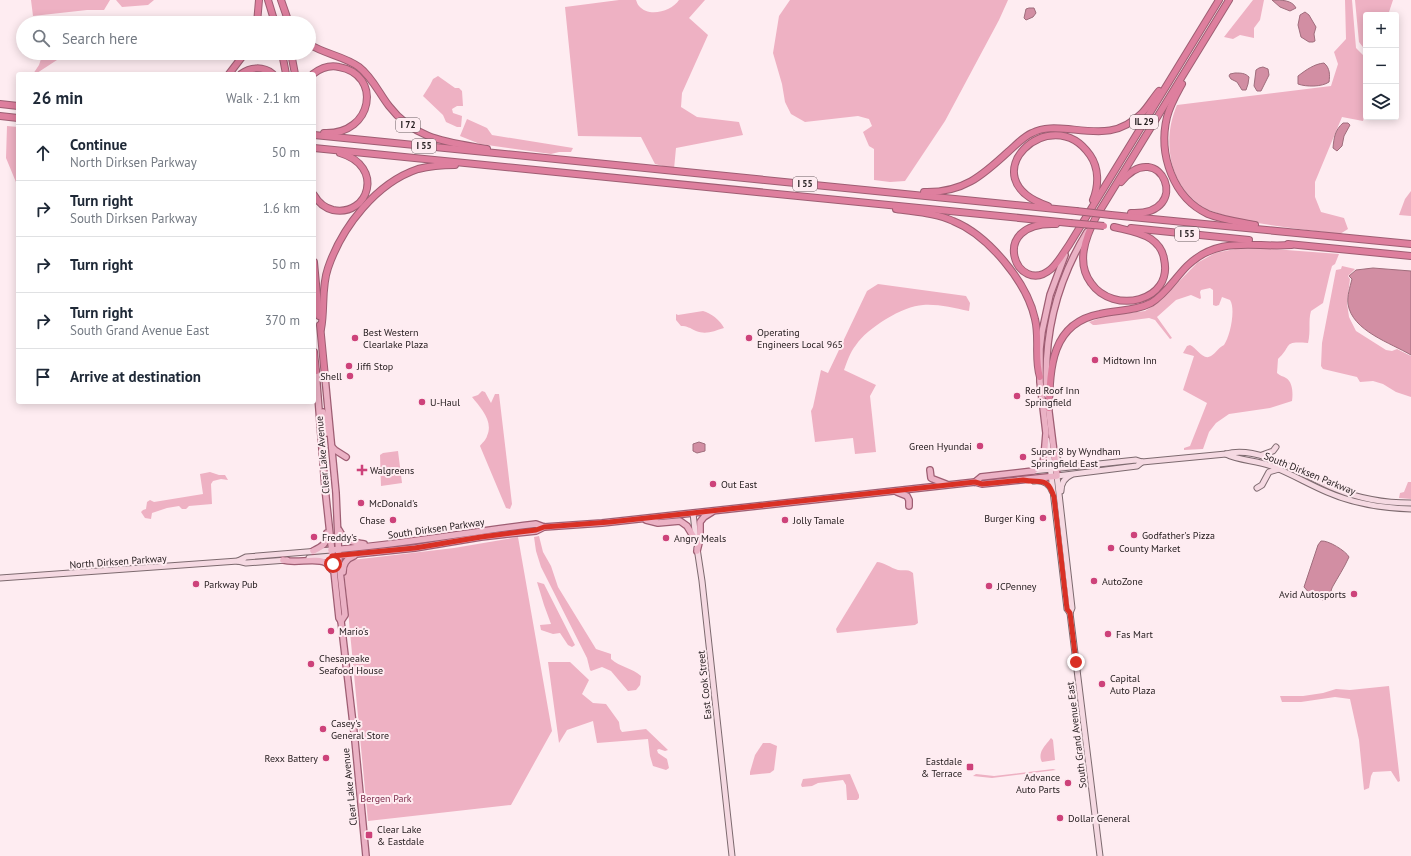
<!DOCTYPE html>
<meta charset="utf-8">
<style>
body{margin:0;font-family:"PT Sans",sans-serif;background:#f6f6f7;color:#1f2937}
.controls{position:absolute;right:12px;top:12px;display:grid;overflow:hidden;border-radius:4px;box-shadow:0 2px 10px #0003}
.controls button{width:36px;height:36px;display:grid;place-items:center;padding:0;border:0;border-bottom:1px solid #e0e1e3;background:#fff;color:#1f2937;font:20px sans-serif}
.stop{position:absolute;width:12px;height:12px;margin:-9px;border:3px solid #d93025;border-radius:50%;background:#fff}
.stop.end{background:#d93025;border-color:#fff;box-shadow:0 1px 4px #0008}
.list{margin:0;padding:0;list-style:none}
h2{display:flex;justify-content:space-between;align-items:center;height:52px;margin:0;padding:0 16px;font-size:17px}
h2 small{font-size:13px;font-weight:400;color:#747a83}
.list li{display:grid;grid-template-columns:26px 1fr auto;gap:12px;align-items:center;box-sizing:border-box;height:56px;padding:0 16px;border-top:1px solid #e0e1e3}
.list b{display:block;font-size:15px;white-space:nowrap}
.list p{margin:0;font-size:13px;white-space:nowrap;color:#747a83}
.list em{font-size:13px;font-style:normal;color:#747a83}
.icon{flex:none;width:22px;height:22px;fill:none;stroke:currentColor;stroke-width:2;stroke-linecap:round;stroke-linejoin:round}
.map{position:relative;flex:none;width:1411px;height:856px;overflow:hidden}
.search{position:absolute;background:#fff;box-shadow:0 2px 10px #0003;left:16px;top:16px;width:300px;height:44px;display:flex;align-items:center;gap:10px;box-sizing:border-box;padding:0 14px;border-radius:22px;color:#747a83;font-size:15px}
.panel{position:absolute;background:#fff;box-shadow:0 2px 10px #0003;left:16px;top:72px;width:300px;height:332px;border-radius:4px}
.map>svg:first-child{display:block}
</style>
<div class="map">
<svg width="1411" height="856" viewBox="0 0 1411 856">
<rect width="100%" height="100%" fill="#feecf1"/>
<g fill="#eeb1c3">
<polygon points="31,0 110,0 104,10 87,10 33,16"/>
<polygon points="116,0 154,0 148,5 122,7"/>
<path d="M619,0H636C637,2 637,4 639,6C649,18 672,11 679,0H705L689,18L708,35L682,93L681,107L697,117L739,122L743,135L676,148L674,169L655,164L641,137L578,136L565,7Z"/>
<polygon points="790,0 1008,0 999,20 945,121 905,181 890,182 874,180 874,149 869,146 863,132 872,126 869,119 858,116 805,122 791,114 785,102 782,84 773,53 779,16"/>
<polygon points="1253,0 1264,0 1260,20 1254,28 1254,38 1240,35 1233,39 1224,37"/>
<path d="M1345,0H1352L1356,48L1366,58V105L1363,121L1342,117L1315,182V197L1321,212L1344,218L1348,229L1340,234C1308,230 1277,227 1247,221C1232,217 1216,214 1203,207C1187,197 1177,182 1172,164C1167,143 1169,124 1177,105L1331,86L1338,64L1334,52L1346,39Z"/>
<polygon points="1355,0 1393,0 1388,15 1366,15 1366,51 1359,42"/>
<polygon points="43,53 59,53 57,60 37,73 33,74 39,65"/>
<polygon points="438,76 455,88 459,88 462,91 463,106 457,106 452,109 453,113 462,116 461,127 457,127 446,122 443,115 423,96 430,85 433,79"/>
<polygon points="467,119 487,128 492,135 573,148 571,152 559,152 551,154 480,144 460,136"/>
<polygon points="7,126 18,127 18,147 16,158 18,167 18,187 6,158"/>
<polygon points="1411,191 1411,216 1399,215 1405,199"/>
<path d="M1245,247L1339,254L1335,264L1332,266L1330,273L1323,303L1311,311C1308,321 1311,331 1308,343C1282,341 1293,345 1278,359L1277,373C1280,376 1283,376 1286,378C1293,382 1293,394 1292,401L1270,408L1229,414L1216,423L1209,432L1203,449L1184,450V448L1190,446L1207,403L1183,390L1194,356L1183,353L1187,346L1190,345C1197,348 1203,361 1211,356C1216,353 1218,348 1224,345C1230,337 1236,309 1230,300L1222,297L1219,305L1216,306L1213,305V290L1210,288L1201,290L1200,292L1201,298L1200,299L1191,295L1176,300L1157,317L1172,338L1170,339L1155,320L1149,318L1096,325H1093L1089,322L1106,316L1145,311L1160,301L1197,263L1215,253Z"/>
<polygon points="1342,266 1355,269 1348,276 1350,279 1347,303 1349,317 1356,331 1386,350 1392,351 1397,349 1411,356 1411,397 1396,392 1383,384 1373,381 1360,382 1357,377 1323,369 1321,366 1322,343 1336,270 1341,269"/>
<path d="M878,284L966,296L970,303L969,311C953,308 939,304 923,305C903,306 867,328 856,345C850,352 847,362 844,370L876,385L870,396L876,452L855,454L853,438L815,442L811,411L813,407L821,370L828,373L867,291Z"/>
<path d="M703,311C711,313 720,320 724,328C714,331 706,335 696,331C690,328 687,326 681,326L676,320V314L678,315Z"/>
<path d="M482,391L485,392L491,403L495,394H499L512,504L510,509L506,508L480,446C482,443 486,440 487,436C494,421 480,407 472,397L478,395Z"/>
<polygon points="398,451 402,483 381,486 380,455 383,453"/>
<polygon points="210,472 219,475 225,475 228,480 221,479 213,481 211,484 212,504 189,506 186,509 182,509 179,506 167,508 152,513 151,519 145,518 141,512 143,510 146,509 147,502 150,500 154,502 203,494 200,474"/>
<polygon points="1408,482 1411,482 1411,499 1399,498 1400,493 1404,492"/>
<path d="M539,536L543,552L551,566L558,587L596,649L611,654V659C620,667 632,668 641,676L640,685L636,690L628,691L611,671L602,667L591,671L590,670L587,658L541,567L536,551L534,537Z"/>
<polygon points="518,537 552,731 511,805 368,821 344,569 352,560 454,548"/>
<path d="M877,562C883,562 891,568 898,570C903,571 909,569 913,573L918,623L915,625L837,633L836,629Z"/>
<polygon points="537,582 544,584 575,645 572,647 568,645 560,633 553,634 541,630 540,625 551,624 544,605"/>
<polygon points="548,662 570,662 589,680 582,694 593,703 606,704 619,722 620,729 622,732 646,729 668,750 665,751 659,749 657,750 658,753 667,759 669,768 666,770 653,766 650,756 648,739 597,743 593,721 567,730 559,743"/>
<polygon points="1389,686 1400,781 1398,782 1391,771 1373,772 1371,776 1369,788 1364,790 1359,740 1350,699 1335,697 1301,702 1282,702 1280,696 1303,696 1323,693 1336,689 1350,690"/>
<path d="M1051,738L1053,740L1055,760L1042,762C1037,752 1046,745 1051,738Z"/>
<polygon points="763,743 770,743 777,746 774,770 770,773 750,775 750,772 755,755"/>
<polygon points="1053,769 1056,770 992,778 973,776 976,774 994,776"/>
<polygon points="850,774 859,795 859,798 857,800 847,800 846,785 843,780 818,783 812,786 802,787 801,785 803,779"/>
</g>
<g fill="#d28ea3" stroke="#9f6d7c">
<path d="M1272,0C1282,0 1292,0 1296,8L1290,11L1280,7Z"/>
<polygon points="1029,8 1034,8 1036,13 1033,17 1026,20 1024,18 1026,9"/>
<polygon points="1305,12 1309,15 1316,27 1314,34 1315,41 1313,42 1309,42 1301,37 1298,25 1300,15"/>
<path d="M1324,63C1330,68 1330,75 1329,82C1322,87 1306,87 1298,84V76C1306,70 1314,64 1324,63Z"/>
<polygon points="1263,67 1268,69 1269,75 1261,91 1257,91 1254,86 1256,70 1259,68"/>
<path d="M1235,73C1241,73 1245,73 1249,77L1248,84L1246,90H1242L1237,82L1231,79L1229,76L1230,74Z"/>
<path d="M1343,123H1348L1350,125L1344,136L1342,146L1337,151L1333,148C1334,137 1335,130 1343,123Z"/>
<path d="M1373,268L1411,271V355C1391,343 1352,331 1348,304C1347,296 1350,287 1352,279L1349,276L1356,270Z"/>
<polygon points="699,442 705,444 705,451 697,453 693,451 693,444"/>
<path d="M1321,541C1328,540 1346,551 1349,557C1344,568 1338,577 1333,586C1330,591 1331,597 1326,601L1312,596L1304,587L1318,545Z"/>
</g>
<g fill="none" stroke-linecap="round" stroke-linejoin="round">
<g stroke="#7d6a6f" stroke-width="7">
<g id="secondary">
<polyline points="1047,440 1067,609 1070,613"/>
<path d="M1054,454C1058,461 1063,466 1071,465"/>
<path d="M1226,454C1240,461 1256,460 1271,466C1290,473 1308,484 1327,492C1354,504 1382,508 1411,509"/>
<polyline points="1262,455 1273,451 1276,447"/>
<path d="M1033,471L1136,460L1142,462L1226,454C1259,444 1306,477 1336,489C1360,499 1385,503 1411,503"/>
<path d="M1034,481C1043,480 1049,483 1052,491"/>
<polyline points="1257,488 1262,485 1269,472 1279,469"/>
<path d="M1061,491C1061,483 1064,478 1071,475"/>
<polyline points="693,513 696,540"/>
<polyline points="697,548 702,581 732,856"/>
<polyline points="309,558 332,556"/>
<polyline points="238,561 246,557 331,550"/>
<polyline points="0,578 238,561 246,563 287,560"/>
<polyline points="1100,856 1070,613 1072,608 1057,476 1137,466 1142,462"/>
</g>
</g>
<g stroke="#9e5e73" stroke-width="8">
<g id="primary">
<polyline points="316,371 325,488 339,618 341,621 355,741 366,856"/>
<polyline points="325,377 336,493 339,562 345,615 341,621"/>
<path d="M1047,395C1043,337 1057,281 1087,232"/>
<polyline points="323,412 327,433"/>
<polyline points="332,447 335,450 346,457"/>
<polyline points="930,470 931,478 933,479 946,484"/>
<polyline points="975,482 981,477 1033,471 1043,463 1044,457 1046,433 1040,382 1040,349 1042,332 1050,295 1065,255"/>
<polyline points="897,492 907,496 909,500 909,506"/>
<polyline points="646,520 658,523 680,521 687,526 696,541"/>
<path d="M339,530C345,542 353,542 364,544"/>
<path d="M331,550C400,545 468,532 536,524L544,527L602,523L975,482L982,484L1057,476L1048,404"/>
<path d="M313,551C321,547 328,544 327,533"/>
<polyline points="697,551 700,539 700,522 704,517 712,512"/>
<polyline points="337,556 415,548 481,537 536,531 544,527"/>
<path d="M283,560C295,564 317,557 326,563C328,564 330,568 332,570"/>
<path d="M343,572C343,564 346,559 354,556"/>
</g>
</g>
<g stroke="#9e5e73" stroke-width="8">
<g id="highway">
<polyline points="268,0 275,23"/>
<polyline points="281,0 289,23"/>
<polyline points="257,23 259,0"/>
<path d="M309,44C324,54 344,56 359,67C372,77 379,93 389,106C415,140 448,142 487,149"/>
<polyline points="282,53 286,74"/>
<polyline points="291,53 295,74"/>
<polyline points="229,74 245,53"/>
<path d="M241,74C250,67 263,66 273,74"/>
<path d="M313,74C321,68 330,65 339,67C382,74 374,135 324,133"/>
<path d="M1182,84C1176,95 1170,105 1167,117C1158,154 1173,198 1208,214C1223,220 1240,222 1255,225"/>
<polyline points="0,104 18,106"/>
<polyline points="0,116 18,118"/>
<polyline points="314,135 1076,211"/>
<polyline points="314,148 1070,223"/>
<path d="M1121,182C1160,134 1195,216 1131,213"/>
<path d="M924,192C963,193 982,176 1009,151C1016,145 1023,137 1032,133C1044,127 1056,128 1068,129C1098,132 1119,136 1142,113C1148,107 1153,98 1159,91"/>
<path d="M314,195C318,202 325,208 333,210C369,217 385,166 340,153"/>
<path d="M1048,206C967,179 1051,98 1090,155C1099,168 1099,185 1093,200"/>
<path d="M896,209C915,212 936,213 953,221C988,235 1027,282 1035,319C1040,339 1034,358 1040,377"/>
<polyline points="1111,215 1411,244"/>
<path d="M1056,224C986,221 1017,298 1051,269C1058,263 1064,252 1069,245L1219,0"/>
<path d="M1114,227C1126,230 1141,232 1151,239C1158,244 1163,251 1164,259C1174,302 1113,315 1091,283C1076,263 1085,238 1096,217L1229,0"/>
<polyline points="1131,228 1249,240"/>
<polyline points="1288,244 1411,256"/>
<polyline points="314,262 319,316"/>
<polyline points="320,325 325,377"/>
<path d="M321,329C325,309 321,288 328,268C342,227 376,183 418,169C430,166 443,165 455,165"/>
<polyline points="314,352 316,371"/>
<path d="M1049,408C1050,368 1051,323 1100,314C1117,310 1136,311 1151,303C1166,294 1175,278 1187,266C1219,235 1252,248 1291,245"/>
</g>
</g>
<use href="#secondary" stroke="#f5d9e2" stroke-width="5"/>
<use href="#primary" stroke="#ebb2c5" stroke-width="5.5"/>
<use href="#highway" stroke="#de7f9e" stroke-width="6"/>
<g stroke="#9e5e73" stroke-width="8" stroke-linecap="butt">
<g id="highway-bridge">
<polyline points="1076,211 1111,215"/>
<polyline points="1070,223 1104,226"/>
</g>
</g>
<use href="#highway-bridge" stroke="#de7f9e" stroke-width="6"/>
</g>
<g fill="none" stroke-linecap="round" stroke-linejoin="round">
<path stroke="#d93025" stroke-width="5" d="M333,564L332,556L415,548L481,537L536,530L544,527L610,522L975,482L982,484L1023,480C1040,484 1047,475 1054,497L1067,609L1070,613L1076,662"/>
</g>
<g fill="#cd427a" stroke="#feecf1" stroke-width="1.5">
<circle cx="355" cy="338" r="4"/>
<circle cx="749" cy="338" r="4"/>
<circle cx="1095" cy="360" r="4"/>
<circle cx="349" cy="366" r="4"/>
<circle cx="350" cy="376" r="4"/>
<circle cx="1017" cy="396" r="4"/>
<circle cx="422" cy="402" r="4"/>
<circle cx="980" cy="446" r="4"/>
<circle cx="1023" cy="457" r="4"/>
<path d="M360 464h4v4h4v4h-4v4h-4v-4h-4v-4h4z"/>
<circle cx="713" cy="484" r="4"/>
<circle cx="361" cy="503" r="4"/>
<circle cx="1043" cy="518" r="4"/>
<circle cx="393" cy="520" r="4"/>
<circle cx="785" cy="520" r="4"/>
<circle cx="1134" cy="535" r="4"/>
<circle cx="314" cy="537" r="4"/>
<circle cx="666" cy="538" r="4"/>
<circle cx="1111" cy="548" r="4"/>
<circle cx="1094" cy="581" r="4"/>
<circle cx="196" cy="584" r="4"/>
<circle cx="989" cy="586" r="4"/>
<circle cx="1354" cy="594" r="4"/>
<circle cx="331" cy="631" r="4"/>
<circle cx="1108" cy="634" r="4"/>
<circle cx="311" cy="664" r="4"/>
<circle cx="1102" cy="684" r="4"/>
<circle cx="323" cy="729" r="4"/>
<circle cx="326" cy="758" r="4"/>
<rect x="966" y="763" width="8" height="8" rx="2"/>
<circle cx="1068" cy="783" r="4"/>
<circle cx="1060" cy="818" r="4"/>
<rect x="365" y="831" width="8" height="8" rx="2"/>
</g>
<g text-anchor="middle" stroke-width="4" stroke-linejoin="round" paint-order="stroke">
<g fill="#feecf1" stroke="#685d60" stroke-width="1">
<rect x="1130" y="115" width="28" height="14" rx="3"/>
<rect x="396" y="118" width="24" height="14" rx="3"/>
<rect x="412" y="139" width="24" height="14" rx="3"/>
<rect x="793" y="177" width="24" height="14" rx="3"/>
<rect x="1175" y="227" width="24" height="14" rx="3"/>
</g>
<g font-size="9" font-weight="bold" fill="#282022">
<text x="1144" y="125">IL 29</text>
<text x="408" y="128">I 72</text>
<text x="424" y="149">I 55</text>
<text x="805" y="187">I 55</text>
<text x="1187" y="237">I 55</text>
</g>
<g font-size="10" fill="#282022" stroke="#feecf1" text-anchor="start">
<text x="363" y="336">Best Western<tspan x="363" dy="12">Clearlake Plaza</tspan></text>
<text x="757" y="336">Operating<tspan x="757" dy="12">Engineers Local 965</tspan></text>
<text x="1103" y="364">Midtown Inn</text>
<text x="357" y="370">Jiffi Stop</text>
<text x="342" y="380" text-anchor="end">Shell</text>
<text x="1025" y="394">Red Roof Inn<tspan x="1025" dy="12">Springfield</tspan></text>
<text x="430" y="406">U-Haul</text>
<text x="972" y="450" text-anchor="end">Green Hyundai</text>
<text x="1031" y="455">Super 8 by Wyndham<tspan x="1031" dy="12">Springfield East</tspan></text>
<text x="370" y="474">Walgreens</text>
<text x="721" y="488">Out East</text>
<text x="369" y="507">McDonald's</text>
<text x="1035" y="522" text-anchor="end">Burger King</text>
<text x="385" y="524" text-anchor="end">Chase</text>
<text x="793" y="524">Jolly Tamale</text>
<text x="1142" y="539">Godfather's Pizza</text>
<text x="322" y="541">Freddy's</text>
<text x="674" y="542">Angry Meals</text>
<text x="1119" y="552">County Market</text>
<text x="1102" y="585">AutoZone</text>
<text x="204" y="588">Parkway Pub</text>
<text x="997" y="590">JCPenney</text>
<text x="1346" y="598" text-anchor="end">Avid Autosports</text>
<text x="339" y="635">Mario's</text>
<text x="1116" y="638">Fas Mart</text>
<text x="319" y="662">Chesapeake<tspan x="319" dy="12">Seafood House</tspan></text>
<text x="1110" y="682">Capital<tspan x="1110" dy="12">Auto Plaza</tspan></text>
<text x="331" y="727">Casey's<tspan x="331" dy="12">General Store</tspan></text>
<text x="318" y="762" text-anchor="end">Rexx Battery</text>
<text x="962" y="765" text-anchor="end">Eastdale<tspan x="962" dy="12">&amp; Terrace</tspan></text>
<text x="1060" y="781" text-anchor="end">Advance<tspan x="1060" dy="12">Auto Parts</tspan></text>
<text x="1068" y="822">Dollar General</text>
<text x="377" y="833">Clear Lake<tspan x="377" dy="12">&amp; Eastdale</tspan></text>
</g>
<g font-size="10" fill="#282022" stroke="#feecf1">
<text transform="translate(322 455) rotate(-95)" y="4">Clear Lake Avenue</text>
<text transform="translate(1310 473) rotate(22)" y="4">South Dirksen Parkway</text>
<text transform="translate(436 528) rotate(-8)" y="4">South Dirksen Parkway</text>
<text transform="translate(118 561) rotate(-4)" y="4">North Dirksen Parkway</text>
<text transform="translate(704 685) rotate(-96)" y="4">East Cook Street</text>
<text transform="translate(1076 735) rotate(-97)" y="4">South Grand Avenue East</text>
<text transform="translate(349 787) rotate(-96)" y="4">Clear Lake Avenue</text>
</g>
<g font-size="10" fill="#7f2e4d" stroke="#feecf1">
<text x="386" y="802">Bergen Park</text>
</g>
</g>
</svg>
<div class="controls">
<button>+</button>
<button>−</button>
<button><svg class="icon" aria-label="layers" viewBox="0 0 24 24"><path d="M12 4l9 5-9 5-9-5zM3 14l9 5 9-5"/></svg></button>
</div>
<div class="stop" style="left:333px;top:564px"></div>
<div class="stop end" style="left:1076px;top:662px"></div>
<div class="search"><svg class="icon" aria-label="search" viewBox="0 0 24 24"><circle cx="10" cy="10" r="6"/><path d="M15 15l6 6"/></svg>Search here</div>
<section class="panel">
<h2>26 min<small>Walk · 2.1 km</small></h2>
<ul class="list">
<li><svg class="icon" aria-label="ahead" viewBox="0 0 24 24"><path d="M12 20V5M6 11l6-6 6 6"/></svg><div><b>Continue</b><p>North Dirksen Parkway</p></div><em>50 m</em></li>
<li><svg class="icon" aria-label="right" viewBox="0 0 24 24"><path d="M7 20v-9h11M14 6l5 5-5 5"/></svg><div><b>Turn right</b><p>South Dirksen Parkway</p></div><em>1.6 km</em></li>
<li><svg class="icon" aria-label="right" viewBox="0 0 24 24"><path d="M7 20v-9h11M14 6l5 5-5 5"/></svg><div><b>Turn right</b></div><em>50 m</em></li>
<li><svg class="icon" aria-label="right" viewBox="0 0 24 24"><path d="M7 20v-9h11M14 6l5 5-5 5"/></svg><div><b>Turn right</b><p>South Grand Avenue East</p></div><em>370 m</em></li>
<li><svg class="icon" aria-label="arrive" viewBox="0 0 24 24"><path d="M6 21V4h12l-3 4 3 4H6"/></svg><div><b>Arrive at destination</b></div></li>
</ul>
</section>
</div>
